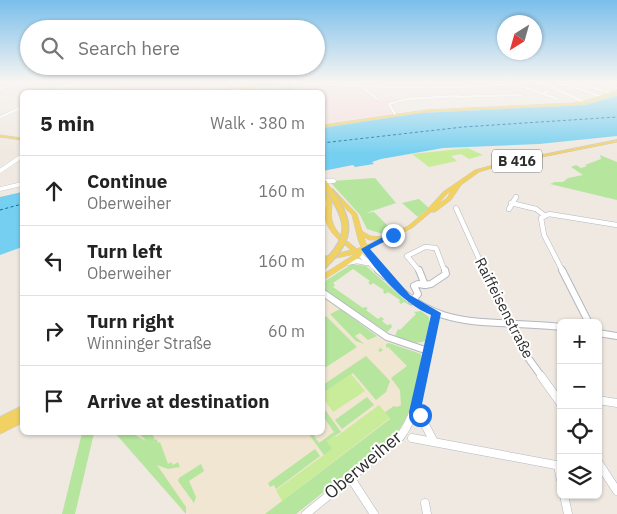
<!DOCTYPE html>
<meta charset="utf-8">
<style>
body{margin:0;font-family:"IBM Plex Sans",sans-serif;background:#f6f6f6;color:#222}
.controls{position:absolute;right:15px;bottom:15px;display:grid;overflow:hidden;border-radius:8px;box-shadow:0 1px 4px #0004}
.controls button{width:45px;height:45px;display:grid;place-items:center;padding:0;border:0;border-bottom:1px solid #e0e0e0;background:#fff;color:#222;font:25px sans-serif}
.compass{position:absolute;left:497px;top:15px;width:45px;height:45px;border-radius:50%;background:#fff;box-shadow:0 1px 4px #0004;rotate:217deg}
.stop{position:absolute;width:15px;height:15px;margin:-11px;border:4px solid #1a73e8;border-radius:50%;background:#fff}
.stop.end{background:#1a73e8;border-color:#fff;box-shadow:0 1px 5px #0008}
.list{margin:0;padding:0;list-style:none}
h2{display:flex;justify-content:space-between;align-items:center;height:65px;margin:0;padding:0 20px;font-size:21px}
h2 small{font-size:16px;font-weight:400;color:#767676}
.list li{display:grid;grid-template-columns:32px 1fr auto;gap:15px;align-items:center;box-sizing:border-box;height:70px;padding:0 20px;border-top:1px solid #e0e0e0}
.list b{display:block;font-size:19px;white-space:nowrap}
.list p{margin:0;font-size:16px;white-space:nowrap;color:#767676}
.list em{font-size:16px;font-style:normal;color:#767676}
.icon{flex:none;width:28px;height:28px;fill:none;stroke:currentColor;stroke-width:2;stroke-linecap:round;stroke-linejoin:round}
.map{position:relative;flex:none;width:617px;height:514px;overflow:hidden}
.search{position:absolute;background:#fff;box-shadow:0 1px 4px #0004;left:20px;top:20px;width:305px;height:55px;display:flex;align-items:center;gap:12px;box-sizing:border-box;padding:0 18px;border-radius:28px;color:#767676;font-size:19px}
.panel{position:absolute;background:#fff;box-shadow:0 1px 4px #0004;left:20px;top:90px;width:305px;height:345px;border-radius:8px}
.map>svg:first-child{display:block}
</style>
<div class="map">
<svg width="617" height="514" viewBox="0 0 617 514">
<rect width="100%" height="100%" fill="#efe9e1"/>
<polygon fill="#f0e6d1" points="323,296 377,336 389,343 421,354 411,406 401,428 296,514 189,514 133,451 120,433 322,432"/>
<g fill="#f5dfe0">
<polygon points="131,82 197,82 191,92 103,92 114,92"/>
<polygon points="282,82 362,88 375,100 393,97 398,103 388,103 392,113 389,114 323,123 322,92 266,92 266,89 263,89 266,86"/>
</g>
<g fill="#b6e59e">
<polygon points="257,82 271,82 270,84 274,82 290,83 291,83 295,91 296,92 266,92 268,88 281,89 283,85 287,85 283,91 288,85 292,86 290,83 282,83 280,84 281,85 273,85 270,87 270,85 266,86 265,92 259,92 258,91 262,87 257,85"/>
<polygon points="617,91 617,96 585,105 420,113 323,128 323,126 428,111 578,104"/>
<polygon points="600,155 617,162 617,200 550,184 555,182 563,182 568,178 583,175 571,167 576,165 581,168 587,166 585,165 601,159"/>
<polygon points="375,178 396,203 366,213 374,212 392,230 383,234 367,229 360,215 332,184 332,181"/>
<polygon points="419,199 429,208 418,217 402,203"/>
<polygon points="352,264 366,266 413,307 404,302 401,304 399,302 400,300 388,292 385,294 383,292 384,290 373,283 371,285 368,283 370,281 353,269 333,283 335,285 333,287 363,308 365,307 368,308 366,310 378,319 381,317 384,319 382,321 387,325 391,324 392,327 387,332 323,289 322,283"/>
<polygon points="340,309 377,336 368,340 360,333 355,336 364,344 356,341 330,314"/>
<path d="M421,311L429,317V324L425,341C416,345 403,341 395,336L398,329L400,330L416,314L414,312Z"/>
<polygon points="326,316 357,347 323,369 323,318"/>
<path d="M389,343L421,354C422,375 410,420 395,435L296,514H265L390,419L385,412L394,406L397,407L401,405L400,390L391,378L399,372L378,350L380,349L379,347L383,350L380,352L399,372L407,366L388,347L386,348V344Z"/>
<polygon points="366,356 390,381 386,392 376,400 353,373 323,393 323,385"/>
<polygon points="367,397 374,405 342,429 335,420"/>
<polygon points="323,407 341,432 327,441 333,449 324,455 308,433 312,433 319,443 334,432 323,416"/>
<polygon points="82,433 94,433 75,514 62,514"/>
<polygon points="115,433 131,433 146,441 139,433 152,433 155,440 157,439 158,443 160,442 168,464 171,462 173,465 178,462 180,467 168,469 157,465 186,507 186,514"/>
<polygon points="315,449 320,456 276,489 274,485 270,487 268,483"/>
<polygon points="201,464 204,471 189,481 196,497 194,503 178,481 179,478"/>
</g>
<g fill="#c9ec9a">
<polygon points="468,148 483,155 469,159 461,154 451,156 457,161 429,167 412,154"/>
<polygon points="351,374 365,391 333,412 323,398 323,393"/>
<polygon points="379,405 390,418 282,501 276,490 332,449 327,441 334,435 336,437"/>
</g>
<g fill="#75cff0">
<polygon points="617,96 617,136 539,144 443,148 381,159 372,162 374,164 355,167 353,165 323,171 323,128 420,113 585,105"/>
<polygon points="22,192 22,247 0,255 0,197"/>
</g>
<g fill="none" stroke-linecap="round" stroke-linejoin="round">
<g stroke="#0d6fa3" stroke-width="1" stroke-dasharray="3 2.5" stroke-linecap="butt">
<polyline points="322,143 463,127 617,117"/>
<polyline points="0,210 22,204"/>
</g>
<g stroke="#b4b7c1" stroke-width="3">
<g id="minor-far4">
<path d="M288,82C323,85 357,86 392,87C439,88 485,88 531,82"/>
<polyline points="455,82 465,87"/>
<polyline points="536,82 554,86 552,87 584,102"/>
<polyline points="555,82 553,82 557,85 568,85 602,97"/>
<polyline points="574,82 610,93"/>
<polyline points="593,82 617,88"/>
<polyline points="516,84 541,93 548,92"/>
<polyline points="237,86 239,82"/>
<polyline points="362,87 377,99"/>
<polyline points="0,89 22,82"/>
<polyline points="234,90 254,91"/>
<polyline points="52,92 75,82"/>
<polyline points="192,92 231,91 235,89"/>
<polyline points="541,93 557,99"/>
<polyline points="455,97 521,95"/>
<polyline points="406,99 458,96"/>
<polyline points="395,114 389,104 407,99"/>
<polyline points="0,117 22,107"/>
</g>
</g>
<g stroke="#b4b7c1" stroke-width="4.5">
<g id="minor-far3">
<polyline points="0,171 22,156"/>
<polyline points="322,181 334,181"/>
<polyline points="0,189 22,184"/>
</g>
</g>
<g stroke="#b4b7c1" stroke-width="5.5">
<g id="minor-far2">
<polyline points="511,203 536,209 544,215"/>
<polyline points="456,208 485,272"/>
<polyline points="509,209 516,197"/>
<polyline points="366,251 382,272"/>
<polyline points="359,254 380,272"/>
<polyline points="346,263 357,261 367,263"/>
<polyline points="420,272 407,256 425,247 436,248 445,272"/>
<polyline points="563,272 544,235 541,218 549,214 617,225"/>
</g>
</g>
<g stroke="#b4b7c1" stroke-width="8">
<g id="minor-far1">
<polyline points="378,270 385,276"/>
<path d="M381,270C435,336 487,318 561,327"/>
<polyline points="419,270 425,285"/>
<polyline points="484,270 526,355 542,377"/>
<polyline points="562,270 589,323"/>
<polyline points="425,285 431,284 446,274 445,270"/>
<polyline points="322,292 387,337 428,351"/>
<polyline points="412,301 418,294 414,286 418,284 425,285"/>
<polyline points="598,333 617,336"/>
<polyline points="422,377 436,313"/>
</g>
</g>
<g stroke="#b4b7c1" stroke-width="9">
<g id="minor">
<polyline points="541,376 561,404"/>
<polyline points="598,400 617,403"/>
<polyline points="415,412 420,415 434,442"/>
<polyline points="412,438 561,466"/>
<polyline points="598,462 617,491"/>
<polyline points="558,466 561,480"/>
<polyline points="350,477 374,514"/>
<polyline points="564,495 568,514"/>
<polyline points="425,503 427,514"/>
<path d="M306,514L400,437C414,418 418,399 423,376"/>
</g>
</g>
<g stroke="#c9c9c9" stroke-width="1">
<g id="major">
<polygon points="256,85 257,87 248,88 257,88 256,90 231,89 229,88"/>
<polygon points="617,90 617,92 590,102 572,105 426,112 322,127 322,125 426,110 572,103 588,100"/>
<polygon points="0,135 22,138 22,140 0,137"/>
<path d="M617,140V142L502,165L479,172L461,185L451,200L435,212H431L412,228L369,249V251L368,253L361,252L362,254L361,256L322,281V275L355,254L322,261V257L351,250C340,241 326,231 325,216C325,210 327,205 326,200C325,194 322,190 322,185H324C328,190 332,196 332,203C332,210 330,216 333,223C336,234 349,242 357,249L361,247L358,239L352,215L329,191V189H333L357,214L362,231L370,236L384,237L408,226L425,212L443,192L475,170L501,163ZM451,191L447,198L437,205L447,194ZM364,237L369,240H377L367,245Z"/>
<polygon points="22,406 22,423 0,434 0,417"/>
</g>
</g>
<use href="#minor-far4" stroke="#fff" stroke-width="2.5"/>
<use href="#minor-far3" stroke="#fff" stroke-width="4"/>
<use href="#minor-far2" stroke="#fff" stroke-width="4.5"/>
<use href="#minor-far1" stroke="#fff" stroke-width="6"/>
<use href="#minor" stroke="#fff" stroke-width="8"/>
<use href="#major" fill="#f2d163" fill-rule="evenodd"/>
<g stroke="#c9c9c9" stroke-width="5.5" stroke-linecap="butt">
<polyline id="major-bridge-far1" points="322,180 330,191"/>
</g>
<g stroke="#c9c9c9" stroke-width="8" stroke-linecap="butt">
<path id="major-bridge" d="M322,267C352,239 352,223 329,190"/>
</g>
<use href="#major-bridge-far1" stroke="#f2d163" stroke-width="5"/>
<use href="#major-bridge" stroke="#f2d163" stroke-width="6"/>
</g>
<linearGradient id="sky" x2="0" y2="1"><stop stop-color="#7abfeb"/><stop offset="0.53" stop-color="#f8f5f2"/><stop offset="1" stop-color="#f8f5f2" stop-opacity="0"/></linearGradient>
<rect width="617" height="154" fill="url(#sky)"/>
<path fill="#1a73e8" d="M390,233L397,235L370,249L410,295L441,313L421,409L426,415L425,419L420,421L410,416L409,412L431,315C401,302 380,275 361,249Z"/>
<g text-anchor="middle" stroke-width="4" stroke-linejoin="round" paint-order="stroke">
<rect fill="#fff" stroke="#6d6d6d" stroke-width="1" x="492" y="149.5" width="50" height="23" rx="4"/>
<g font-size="14" font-weight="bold" fill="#2e2e2e">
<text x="517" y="166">B 416</text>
</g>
<g font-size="15" fill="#2e2e2e" stroke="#fff">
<text transform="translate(504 308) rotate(63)" y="5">Raiffeisenstraße</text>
</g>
<g font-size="18" fill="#2e2e2e" stroke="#fff">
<text transform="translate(363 465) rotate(-40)" y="6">Oberweiher</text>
</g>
</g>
</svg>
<div class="controls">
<button>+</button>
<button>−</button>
<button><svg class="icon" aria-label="locate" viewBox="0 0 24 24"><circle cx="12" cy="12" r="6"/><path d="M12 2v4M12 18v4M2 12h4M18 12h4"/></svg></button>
<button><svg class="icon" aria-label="layers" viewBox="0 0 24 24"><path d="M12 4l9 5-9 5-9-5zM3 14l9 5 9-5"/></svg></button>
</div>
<svg class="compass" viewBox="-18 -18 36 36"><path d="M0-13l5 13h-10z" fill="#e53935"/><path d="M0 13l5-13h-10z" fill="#767676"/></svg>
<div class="stop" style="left:420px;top:415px"></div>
<div class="stop end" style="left:393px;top:235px"></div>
<div class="search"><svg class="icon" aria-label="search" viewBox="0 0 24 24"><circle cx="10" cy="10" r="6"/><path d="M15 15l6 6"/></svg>Search here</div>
<section class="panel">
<h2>5 min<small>Walk · 380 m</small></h2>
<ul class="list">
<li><svg class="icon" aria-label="ahead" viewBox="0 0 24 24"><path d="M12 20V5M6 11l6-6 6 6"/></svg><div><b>Continue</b><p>Oberweiher</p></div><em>160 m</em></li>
<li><svg class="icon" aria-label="left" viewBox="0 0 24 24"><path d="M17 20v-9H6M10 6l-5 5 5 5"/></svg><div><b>Turn left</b><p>Oberweiher</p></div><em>160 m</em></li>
<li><svg class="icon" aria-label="right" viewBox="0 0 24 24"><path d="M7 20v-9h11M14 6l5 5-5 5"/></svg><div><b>Turn right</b><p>Winninger Straße</p></div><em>60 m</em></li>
<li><svg class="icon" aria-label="arrive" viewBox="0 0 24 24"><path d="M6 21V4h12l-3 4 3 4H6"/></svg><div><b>Arrive at destination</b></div></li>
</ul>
</section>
</div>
